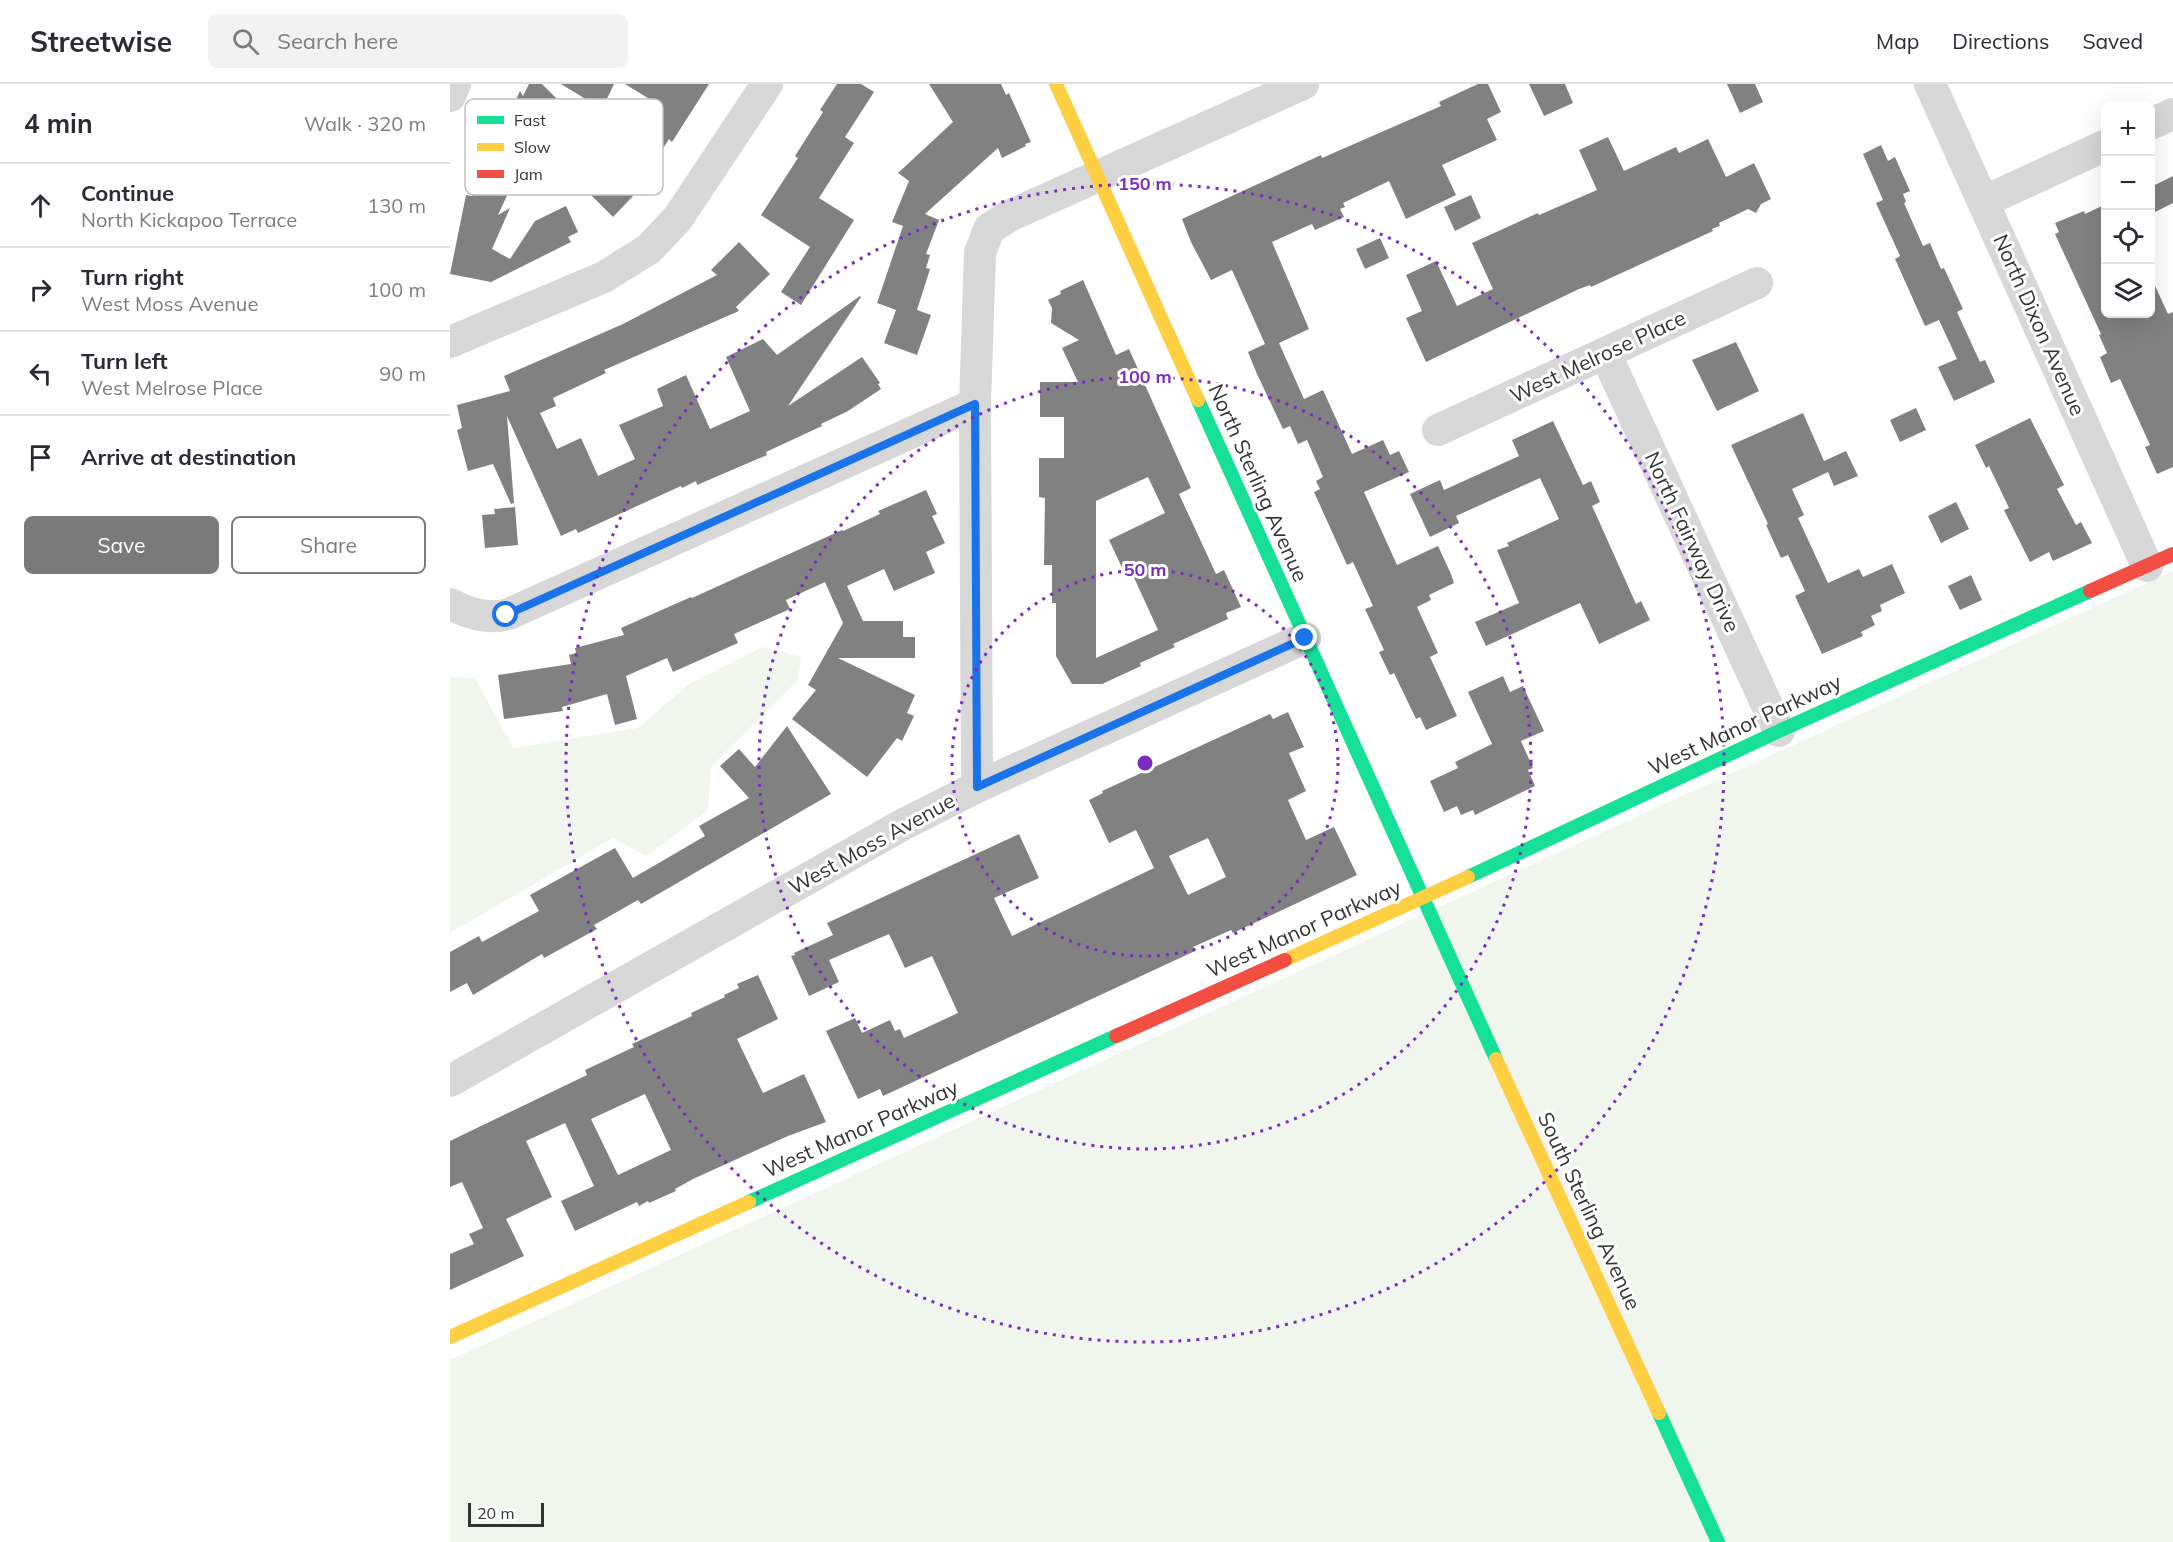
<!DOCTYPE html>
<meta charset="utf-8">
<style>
body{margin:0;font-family:Mulish,sans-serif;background:#f2f2f3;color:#2b2b33}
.controls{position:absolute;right:18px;top:18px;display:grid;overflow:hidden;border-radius:9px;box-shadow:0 6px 24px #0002}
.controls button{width:54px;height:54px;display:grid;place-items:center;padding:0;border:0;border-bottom:2px solid #e1e1e2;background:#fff;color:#2b2b33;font:30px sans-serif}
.scale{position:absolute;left:18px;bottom:15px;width:76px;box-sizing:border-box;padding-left:6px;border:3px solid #333;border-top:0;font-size:16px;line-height:21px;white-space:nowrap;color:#333;-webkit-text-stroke:4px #fff;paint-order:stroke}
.stop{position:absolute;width:18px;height:18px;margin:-14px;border:4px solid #1a73e8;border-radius:50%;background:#fff}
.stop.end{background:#1a73e8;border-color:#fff;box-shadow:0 2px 6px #0008}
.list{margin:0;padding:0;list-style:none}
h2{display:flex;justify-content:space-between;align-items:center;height:78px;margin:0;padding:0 24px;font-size:26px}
h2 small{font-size:20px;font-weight:400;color:#7c7c81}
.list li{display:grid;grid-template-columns:39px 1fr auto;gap:18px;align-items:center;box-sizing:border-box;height:84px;padding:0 24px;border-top:2px solid #e1e1e2}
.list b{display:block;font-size:22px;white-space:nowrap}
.list p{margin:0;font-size:20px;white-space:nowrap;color:#7c7c81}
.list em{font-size:20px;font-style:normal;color:#7c7c81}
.actions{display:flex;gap:12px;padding:18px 24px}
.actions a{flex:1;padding:14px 0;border:2px solid #7a7a7a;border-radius:9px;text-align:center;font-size:21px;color:#7a7a7a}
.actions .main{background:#7a7a7a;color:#fff}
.icon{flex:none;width:33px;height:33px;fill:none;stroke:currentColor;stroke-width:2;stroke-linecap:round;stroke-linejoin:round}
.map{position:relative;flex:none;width:1723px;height:1458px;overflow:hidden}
header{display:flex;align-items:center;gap:36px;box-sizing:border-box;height:84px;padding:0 30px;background:#fff;border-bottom:2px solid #e1e1e2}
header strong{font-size:28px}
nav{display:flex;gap:33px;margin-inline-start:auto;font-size:21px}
.search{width:420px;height:54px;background:#f2f2f3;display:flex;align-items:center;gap:15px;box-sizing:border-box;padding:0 21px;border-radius:9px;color:#7c7c81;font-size:22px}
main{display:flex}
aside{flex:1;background:#fff}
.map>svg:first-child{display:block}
</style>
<header>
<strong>Streetwise</strong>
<div class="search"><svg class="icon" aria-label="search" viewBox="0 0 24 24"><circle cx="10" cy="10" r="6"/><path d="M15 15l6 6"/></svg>Search here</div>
<nav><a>Map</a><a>Directions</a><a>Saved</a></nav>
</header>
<main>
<aside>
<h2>4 min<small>Walk · 320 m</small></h2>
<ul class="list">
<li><svg class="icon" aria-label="ahead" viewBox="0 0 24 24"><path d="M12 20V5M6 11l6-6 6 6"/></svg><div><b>Continue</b><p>North Kickapoo Terrace</p></div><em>130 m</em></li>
<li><svg class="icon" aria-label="right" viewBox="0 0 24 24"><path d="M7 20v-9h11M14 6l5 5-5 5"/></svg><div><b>Turn right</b><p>West Moss Avenue</p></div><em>100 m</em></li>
<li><svg class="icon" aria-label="left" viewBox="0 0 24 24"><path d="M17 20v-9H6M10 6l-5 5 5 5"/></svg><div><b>Turn left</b><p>West Melrose Place</p></div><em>90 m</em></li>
<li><svg class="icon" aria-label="arrive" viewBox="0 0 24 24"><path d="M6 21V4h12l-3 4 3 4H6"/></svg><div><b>Arrive at destination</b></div></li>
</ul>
<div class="actions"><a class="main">Save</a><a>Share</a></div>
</aside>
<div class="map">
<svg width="1723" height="1458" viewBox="0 0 1723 1458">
<rect width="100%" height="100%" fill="#fff"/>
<g fill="#f0f5ed">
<polygon points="1723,487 1723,1458 0,1458 0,1276"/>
<polygon points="312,563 351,573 348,596 261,683 258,726 196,772 163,754 0,849 0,593 25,594 63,664 188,644 239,600"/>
</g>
<g fill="#818181" fill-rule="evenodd">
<polygon points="79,0 92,0 111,19 103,36 77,19 105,67 100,71 83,55 48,131 60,124 42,165 60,175 85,137 116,122 128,148 118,153 121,158 41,198 0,190 16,111 22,112 70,7 73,12"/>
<polygon points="111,0 164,0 152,25"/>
<polygon points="175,0 259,0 222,58 219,55 212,66 186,49 206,19"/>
<polygon points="387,0 411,0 424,8 395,53 404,59 369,114 404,136 351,221 331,208 360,163 311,131 348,74 345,72 373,28 370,26"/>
<polygon points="479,0 551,0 556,11 559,9 581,58 575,60 576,62 552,74 548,64 475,130 489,136 476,170 480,171 476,184 480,185 467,226 481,231 467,271 434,259 446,226 427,219 453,142 442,138 459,97 448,89 503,38"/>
<polygon points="1028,0 1038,0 1051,28 1037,35 1047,56 992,81 1006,111 956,135 939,97 893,119 895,123 890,125 894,133 865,146 862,140 822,158 859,245 829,259 854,315 873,306 902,370 933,356 940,371 949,367 959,388 914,408 947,481 988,462 1001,490 1004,499 979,511 981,516 967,523 988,569 980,573 1007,632 976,646 970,633 966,635 944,589 940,591 929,568 934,566 915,525 923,522 903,478 897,481 864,408 870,405 866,397 873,393 857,356 848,360 840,342 833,345 807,290 798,268 815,260 782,186 761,196 741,158 732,135 871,71 872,74 991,22 989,18"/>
<polygon points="1079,0 1115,0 1123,19 1094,32"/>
<polygon points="1277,0 1305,0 1313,18 1290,29"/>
<polygon points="1158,53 1174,87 1226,63 1229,69 1258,55 1276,93 1304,79 1321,115 1311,120 1306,129 1298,125 1269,139 1270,142 1262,145 1263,147 1141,203 1140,201 1129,205 976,278 956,234 972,227 956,191 986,177 1007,222 1043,205 1022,159 1088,129 1089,131 1147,106 1129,66"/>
<polygon points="1431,61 1438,77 1445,73 1460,107 1453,110 1456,118 1454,119 1473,162 1480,159 1491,185 1494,184 1513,225 1507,228 1530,278 1535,276 1545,298 1504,317 1488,283 1507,275 1489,236 1475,242 1445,175 1450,172 1426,119 1433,116 1413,70"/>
<polygon points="167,73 191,96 179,108 183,112 163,133 135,105"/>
<polygon points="1723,92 1723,119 1701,130 1701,103"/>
<polygon points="1021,111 1031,134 1005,147 994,123"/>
<polygon points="1656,120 1656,230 1701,230 1701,193 1718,230 1723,228 1723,383 1707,390 1695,363 1700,361 1670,295 1661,299 1650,273 1657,269 1649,251 1651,250 1605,150 1609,148 1605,139 1634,127 1635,130"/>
<polygon points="930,154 939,174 915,185 906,165"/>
<polygon points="289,158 320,190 286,223 289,227 154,286 156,289 103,314 106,322 90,329 107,365 131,354 148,392 185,375 169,341 213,322 207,305 236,291 260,345 300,327 276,273 313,255 327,271 410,212 411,213 338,322 412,273 430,299 428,300 431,305 398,327 371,340 372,342 316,368 317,371 247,401 246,397 232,404 231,402 128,449 126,445 111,452 57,332 64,419 61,420 43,380 18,387 7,346 12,344 7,321 60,307 54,292 173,240 267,191 261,186"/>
<path d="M633,196L666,271L679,265L741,404L729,410L766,490L774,486L791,523L776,529L778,535L723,560L725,563L690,579L691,582L652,600H622L606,572V519H602V481H594L595,414L589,413V374H614V333H590V298H628L612,264L629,256L601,239L602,224L598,216L611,210L610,207ZM698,393L715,429L659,456L675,490L681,487L708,546L646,574V417Z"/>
<polygon points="1286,258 1309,307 1267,327 1242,276"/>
<polygon points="1466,324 1476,346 1450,358 1440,336"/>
<polygon points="1353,329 1374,377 1396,367 1408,392 1384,402 1378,388 1342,405 1354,431 1348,434 1378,499 1409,485 1413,493 1442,480 1455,509 1430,521 1432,527 1421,532 1425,541 1411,548 1413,552 1372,570 1345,512 1355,507 1338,471 1331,474 1316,441 1318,440 1281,361"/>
<polygon points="1580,334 1614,401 1607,405 1626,441 1631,438 1642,459 1603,477 1599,468 1580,478 1554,426 1559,424 1539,382 1536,384 1525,361"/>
<polygon points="1103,337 1133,401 1141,397 1150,418 1142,422 1148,435 1186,520 1191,517 1200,536 1149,560 1130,519 1036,562 1025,538 1069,519 1047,466 1059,462 1057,459 1109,435 1090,394 1006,432 1009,439 980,453 960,410 990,396 994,406 1069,372 1062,356"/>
<polygon points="476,406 487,430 482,432 495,459 476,468 485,489 444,507 434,485 397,502 413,537 453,537 453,553 465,553 465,574 388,574 465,611 457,629 464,632 452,657 447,654 417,693 342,635 366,606 358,601 393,539 375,498 336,516 340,525 284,550 288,559 223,588 217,574 176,592 187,635 165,641 157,610 112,623 113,627 54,635 48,591 121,580 119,571 126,569 125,564 174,551 171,544 241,513 242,514 392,446 393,447 430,430 428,427"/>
<polygon points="1506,418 1519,445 1491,459 1478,432"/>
<polygon points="65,423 68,461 35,464 32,431 45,430 44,425"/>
<polygon points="1521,491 1532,516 1510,526 1498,502"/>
<polygon points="1053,592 1060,608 1073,602 1094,647 1071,657 1083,684 1078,686 1085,702 1025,731 1023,726 1011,731 1007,722 994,728 980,697 1008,684 1005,678 1042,660 1018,608"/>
<path d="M838,628L854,663L839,669L856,707L838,716L856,756L884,743L907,791L783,849L781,846L743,863L745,867L433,1012L430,1005L408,1015L376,947L405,934L412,949L440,936L445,947L450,945L454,954L508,929L482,872L455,884L439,850L379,876L389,898L359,912L341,872L345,871L344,869L383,851L377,839L569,750L589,794L544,814L562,852L704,784L686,746L659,759L639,716L653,709L652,707L820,630L823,635ZM758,754L776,793L738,811L719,772Z"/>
<polygon points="337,642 381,710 191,820 188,816 144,841 147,845 94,874 92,870 23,911 17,899 0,908 0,868 29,852 32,858 89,827 80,811 165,764 183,794 255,752 249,742 299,714 270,682 289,665 305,683"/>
<path d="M308,891L328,935L287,955L313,1009L354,990L376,1038L338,1052L243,1095L225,1105L226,1107L199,1119L198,1117L189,1122L187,1118L125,1147L111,1117L144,1102L115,1039L76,1057L102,1113L56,1135L74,1172L0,1206V1170L24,1160L19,1150L33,1144L12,1098L0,1103V1057L137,991L135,986L184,963L182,960L242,932L241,929L275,913L274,911L289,904L287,900ZM195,1010L221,1066L168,1091L141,1035Z"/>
</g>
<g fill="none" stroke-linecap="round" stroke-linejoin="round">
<g stroke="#d7d7d7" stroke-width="32">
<polyline points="1480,0 1697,482"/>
<polyline points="0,12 5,0"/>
<polyline points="1700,40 1723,30"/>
<polyline points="1533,118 1656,61"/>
<polyline points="0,258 154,193 199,165 228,134 317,0"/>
<polyline points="1155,269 1329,647"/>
<polyline points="988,346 1307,199"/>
<path d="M0,520C19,530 40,537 61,529L525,320"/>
<polyline points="527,703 525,320 530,169 539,145 559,132 853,0"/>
<polyline points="0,997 454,740 527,703 855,554"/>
</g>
<g stroke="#16e098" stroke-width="14">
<polyline points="748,316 1046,975"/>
<polyline points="1018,793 1329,647 1640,507"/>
<polyline points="299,1118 666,952"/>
<polyline points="1209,1329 1268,1458"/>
</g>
<g stroke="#ffcf43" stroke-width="14">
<polyline points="606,0 748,316"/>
<polyline points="835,876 1018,793"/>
<polyline points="1046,975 1209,1329"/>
<polyline points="0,1253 299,1118"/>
</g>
<g stroke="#f24e42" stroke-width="14">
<polyline points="1640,507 1723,470"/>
<polyline points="666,952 835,876"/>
</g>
</g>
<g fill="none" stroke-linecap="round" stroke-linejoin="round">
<polyline stroke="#1a73e8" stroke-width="8" points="56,531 525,320 527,703 855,554"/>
</g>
<g fill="none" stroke="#7b2cbf" stroke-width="3" stroke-dasharray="3 6">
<circle cx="695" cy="679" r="193"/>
<circle cx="695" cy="679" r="386"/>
<circle cx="695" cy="679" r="579"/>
</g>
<g text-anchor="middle" stroke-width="6" stroke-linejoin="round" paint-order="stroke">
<g font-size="21" fill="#333" stroke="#fff">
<text transform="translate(1589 241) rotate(66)" y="7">North Dixon Avenue</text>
<text transform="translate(1148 273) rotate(-25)" y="7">West Melrose Place</text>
<text transform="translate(808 399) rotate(66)" y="7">North Sterling Avenue</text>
<text transform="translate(1242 458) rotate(65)" y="7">North Fairway Drive</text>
<text transform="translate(1295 641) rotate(-25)" y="7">West Manor Parkway</text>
<text transform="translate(422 760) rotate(-29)" y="7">West Moss Avenue</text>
<text transform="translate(854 845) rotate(-24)" y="7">West Manor Parkway</text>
<text transform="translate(411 1045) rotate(-24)" y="7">West Manor Parkway</text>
<text transform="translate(1139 1127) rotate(65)" y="7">South Sterling Avenue</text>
</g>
</g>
<rect x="15" y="15" width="198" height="96" rx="9" fill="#fff" stroke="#c2c2c2" stroke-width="1.5"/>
<rect x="27" y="32" width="27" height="8" fill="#16e098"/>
<rect x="27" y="59" width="27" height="8" fill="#ffcf43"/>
<rect x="27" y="86" width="27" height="8" fill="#f24e42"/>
<g font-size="16" fill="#333">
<text x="64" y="42">Fast</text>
<text x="64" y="69">Slow</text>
<text x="64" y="96">Jam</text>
</g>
<circle cx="695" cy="679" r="9" fill="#7b2cbf" stroke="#fff" stroke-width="3"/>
<g font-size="18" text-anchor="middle" font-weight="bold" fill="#7b2cbf" stroke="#fff" stroke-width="6" stroke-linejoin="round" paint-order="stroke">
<text x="695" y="106">150 m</text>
<text x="695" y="299">100 m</text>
<text x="695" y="492">50 m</text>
</g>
</svg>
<div class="controls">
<button>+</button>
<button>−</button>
<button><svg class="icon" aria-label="locate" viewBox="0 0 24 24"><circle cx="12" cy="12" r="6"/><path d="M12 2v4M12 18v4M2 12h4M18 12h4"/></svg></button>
<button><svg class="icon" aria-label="layers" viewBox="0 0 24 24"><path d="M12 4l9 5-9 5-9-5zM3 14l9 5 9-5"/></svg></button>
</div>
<div class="scale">20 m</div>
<div class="stop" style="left:56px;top:531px"></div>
<div class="stop end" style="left:855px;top:554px"></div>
</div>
</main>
